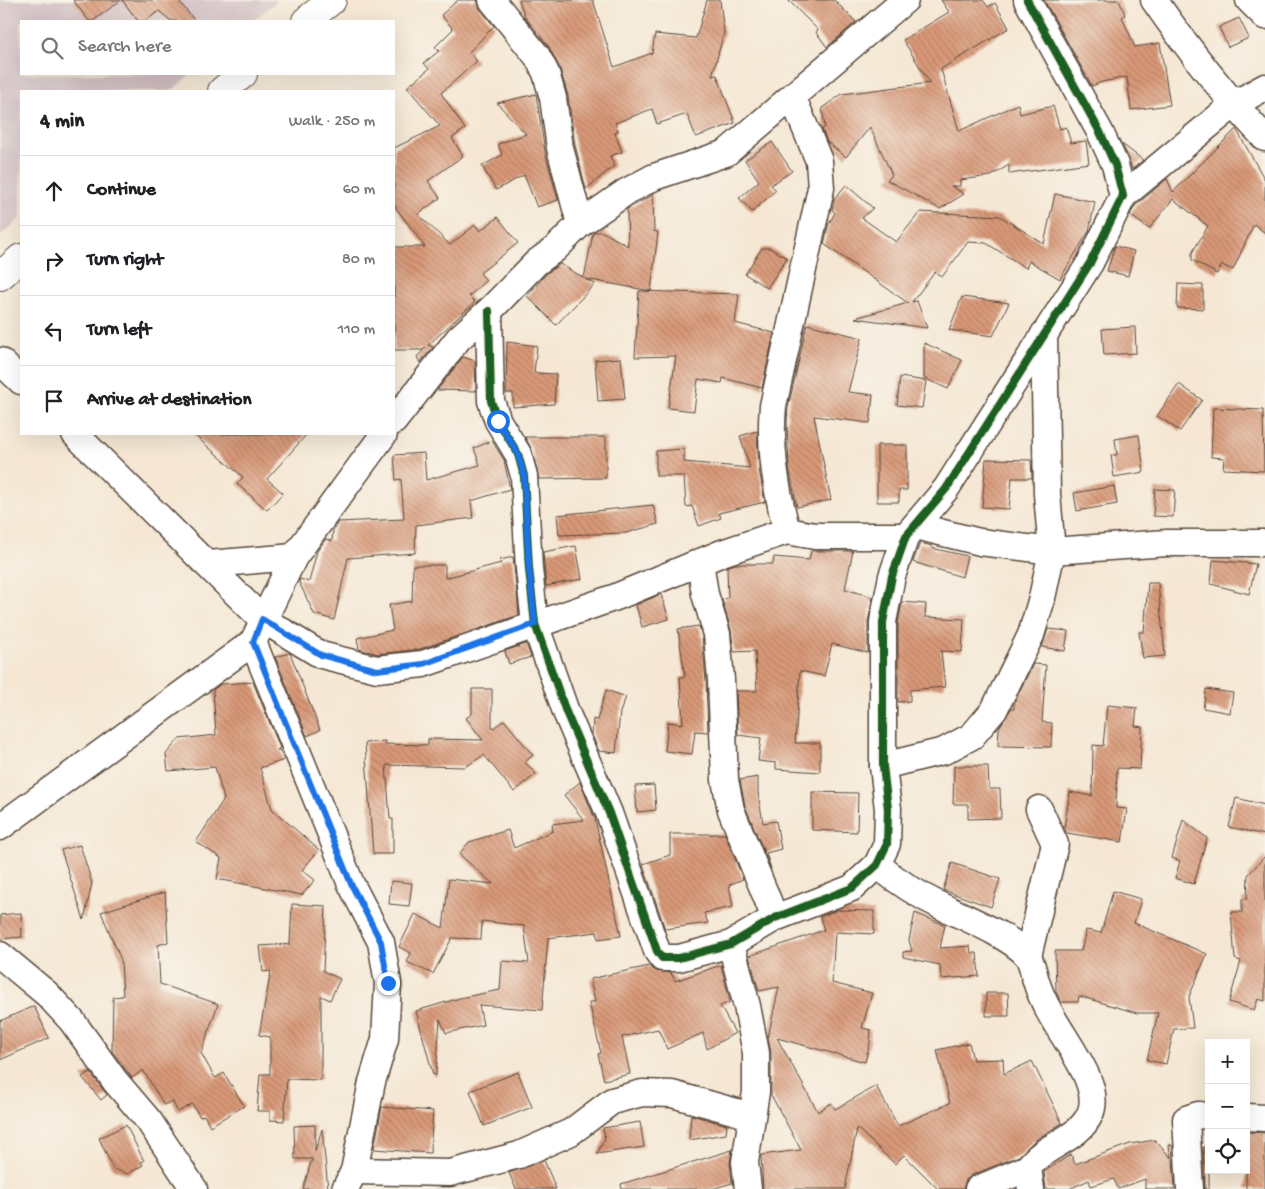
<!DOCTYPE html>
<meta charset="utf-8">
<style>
body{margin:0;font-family:"Gochi Hand",sans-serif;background:#f6f6f6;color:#202124}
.controls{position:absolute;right:15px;bottom:15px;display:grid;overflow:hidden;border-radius:0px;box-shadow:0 5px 20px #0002}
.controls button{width:45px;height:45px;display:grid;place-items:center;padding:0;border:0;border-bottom:1px solid #e0e0e0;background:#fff;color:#202124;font:25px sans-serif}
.stop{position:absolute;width:15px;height:15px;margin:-11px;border:4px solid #1a73e8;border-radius:50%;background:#fff}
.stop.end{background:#1a73e8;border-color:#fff;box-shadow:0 1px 5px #0008}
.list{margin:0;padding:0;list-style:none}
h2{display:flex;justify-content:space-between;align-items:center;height:65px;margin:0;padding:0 20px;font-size:21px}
h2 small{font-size:16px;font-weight:400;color:#757577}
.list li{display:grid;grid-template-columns:32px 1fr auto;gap:15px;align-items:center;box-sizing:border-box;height:70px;padding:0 20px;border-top:1px solid #e0e0e0}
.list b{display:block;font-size:19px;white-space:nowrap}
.list em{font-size:16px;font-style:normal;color:#757577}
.icon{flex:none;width:28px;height:28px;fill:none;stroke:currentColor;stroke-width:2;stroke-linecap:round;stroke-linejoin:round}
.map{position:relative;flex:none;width:1265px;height:1189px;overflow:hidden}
.search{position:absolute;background:#fff;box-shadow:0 5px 20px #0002;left:20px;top:20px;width:375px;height:55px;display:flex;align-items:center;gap:12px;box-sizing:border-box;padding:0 18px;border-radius:0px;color:#757577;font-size:19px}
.panel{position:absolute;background:#fff;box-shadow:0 5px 20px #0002;left:20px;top:90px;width:375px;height:345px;border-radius:0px}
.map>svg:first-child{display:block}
</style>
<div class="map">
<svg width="1265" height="1189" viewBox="0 0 1265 1189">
<defs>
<pattern id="building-back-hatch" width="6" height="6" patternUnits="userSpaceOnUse" patternTransform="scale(1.25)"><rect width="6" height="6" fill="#d99978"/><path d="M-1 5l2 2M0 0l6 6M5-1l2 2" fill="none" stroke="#b17d62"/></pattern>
</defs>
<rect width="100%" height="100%" fill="#f7f3e8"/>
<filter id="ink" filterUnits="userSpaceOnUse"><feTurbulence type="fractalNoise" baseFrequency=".02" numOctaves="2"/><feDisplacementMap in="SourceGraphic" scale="10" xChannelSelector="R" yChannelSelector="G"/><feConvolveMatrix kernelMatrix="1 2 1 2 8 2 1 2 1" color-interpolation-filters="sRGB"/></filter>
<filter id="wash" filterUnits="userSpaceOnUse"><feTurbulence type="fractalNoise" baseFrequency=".0096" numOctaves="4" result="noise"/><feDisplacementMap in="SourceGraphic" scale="20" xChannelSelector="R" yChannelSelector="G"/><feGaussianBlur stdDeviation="1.12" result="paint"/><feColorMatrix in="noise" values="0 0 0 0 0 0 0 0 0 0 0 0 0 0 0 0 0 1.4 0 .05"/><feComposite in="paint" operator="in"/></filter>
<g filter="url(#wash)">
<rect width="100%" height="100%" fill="#f5e7d4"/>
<polygon fill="#d2bec3" points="0,0 278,0 253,21 21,21 21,74 191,74 171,91 21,91 21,218 0,236"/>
<g id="blocks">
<g fill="url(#building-back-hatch)">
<polygon points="73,0 121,0 93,21 89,21"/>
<polygon points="122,0 178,0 195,21 171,21 159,11 145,21 138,21"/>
<polygon points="458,0 477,0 480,9 494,26 469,52 477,61 441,93 465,129 452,138 463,156 428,181 440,198 418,214 450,245 475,225 480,231 498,217 518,243 480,273 486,280 469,296 475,302 428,345 433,347 420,363 417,357 426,347 423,350 394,350 394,247 425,247 394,205 394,148 440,126 407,87 429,69 424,63 439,51 435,47 453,29 441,15"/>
<polygon points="519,0 593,0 614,67 652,53 655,34 696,38 707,0 720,0 724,33 712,76 717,75 735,123 696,137 687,114 657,124 652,109 615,123 618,131 615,133 622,152 610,156 614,166 586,189 575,145 568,96 560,69 549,47 525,17"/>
<polygon points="788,0 834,0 856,22 827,47 816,32 818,30"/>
<polygon points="941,0 983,0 988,7 995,3 1009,28 941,69 959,131 1018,104 1020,114 1053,106 1060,129 1066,127 1071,143 1086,141 1089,163 1009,174 1009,165 991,176 960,180 960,186 951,186 964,194 940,209 887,180 892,175 870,127 846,157 827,142 822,130 825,127 822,108 842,94 930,83 903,40 949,12"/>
<polygon points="1044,0 1119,0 1125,15 1122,17 1135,47 1160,43 1170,105 1131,110 1127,77 1102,82 1092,86"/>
<polygon points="1239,18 1249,38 1228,47 1219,27"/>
<polygon points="536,94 545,152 558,200 537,207 524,175 496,190 482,166 502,155 498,144 526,134 497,103"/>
<polygon points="1236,129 1265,180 1265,233 1254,224 1233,270 1222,265 1217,274 1192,260 1192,253 1208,226 1173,199 1149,229 1130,215 1135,206 1167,179 1173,192"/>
<polygon points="772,142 792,171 771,185 776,190 752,212 739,198 759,181 745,160"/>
<polygon points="1122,144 1143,160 1132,169 1129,159"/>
<polygon points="846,185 873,208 862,218 896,242 920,212 1000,216 1044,244 1055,194 1095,202 1089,231 1060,279 1029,261 1026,268 986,243 968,242 942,277 935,272 912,302 917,301 927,328 855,318 908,303 824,244 829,223 835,213 832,210 834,199"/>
<polygon points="653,195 654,231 658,232 651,291 585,279 595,284 556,325 527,296 547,273 560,264 584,278 593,234 595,232 603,232 628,246 627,209"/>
<polygon points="1115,246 1134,251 1128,276 1107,271"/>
<polygon points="762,248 770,248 787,258 767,288 745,274"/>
<polygon points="1178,284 1203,285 1203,309 1177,308"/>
<polygon points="639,291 739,294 735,323 774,333 762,388 723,378 722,383 698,379 694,411 668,408 676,356 635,357"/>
<polygon points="962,297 1009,303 993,336 949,330"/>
<polygon points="807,324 862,338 848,392 873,395 870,423 814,416 831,500 797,507 789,467 787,422 788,408"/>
<polygon points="1135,327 1136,353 1104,355 1102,329"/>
<polygon points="507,342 537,346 534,373 556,374 554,404 513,407 513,393 506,393"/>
<polygon points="924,343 962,360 948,389 924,378"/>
<polygon points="463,357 475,361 476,391 437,390"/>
<polygon points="621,358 625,399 598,401 595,360"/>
<polygon points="900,377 926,381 922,408 897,405"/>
<polygon points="1179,384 1202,400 1180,431 1157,416"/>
<polygon points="1213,408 1263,410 1264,471 1223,469 1224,458 1211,457"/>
<polygon points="757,431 759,470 765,502 719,513 721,518 699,526 692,506 686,507 684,476 656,476 656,451 684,449 684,462 750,468 740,436"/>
<polygon points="193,434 307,434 267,479 283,493 267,510 237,484 243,477"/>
<polygon points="1139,435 1144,472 1114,477 1111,455 1117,455 1115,439"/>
<polygon points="525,437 606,437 606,478 539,479 532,450"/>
<polygon points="492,441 504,460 510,489 471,501 473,518 416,525 415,553 348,558 334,620 314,614 299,582 300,579 309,582 317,551 326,539 332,541 333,530 338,522 404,519 401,479 396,480 394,455 424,453 426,480 480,465 474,448"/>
<polygon points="877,445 907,445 907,490 899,490 899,502 877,502"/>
<polygon points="986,459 1031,460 1032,478 1012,478 1009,509 982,507"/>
<polygon points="1114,486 1117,504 1077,511 1074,493"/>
<polygon points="1155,489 1175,490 1173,517 1153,516"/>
<polygon points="653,505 658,524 626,533 559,535 557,515"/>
<polygon points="920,543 932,546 931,548 967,556 962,577 913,562"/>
<polygon points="576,546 582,579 546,586 543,552"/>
<polygon points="811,551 853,551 845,589 873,597 868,622 868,653 832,644 824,676 800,671 795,743 820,743 820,772 776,769 776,763 758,761 761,738 738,735 736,691 757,691 755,651 734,652 731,630 722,600 728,598 727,567 735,564 773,564 774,557 809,560"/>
<polygon points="513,557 519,615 420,649 378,654 359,649 357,638 393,630 389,605 412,601 413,565 445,565 445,578 501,563 500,560"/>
<polygon points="1213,560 1256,564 1249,594 1211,584"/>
<polygon points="1148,583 1158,583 1165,656 1143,658 1139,632 1144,632"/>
<polygon points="661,594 669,619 642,627 636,605"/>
<polygon points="902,602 926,604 925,617 964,619 962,652 941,651 945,687 910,690 910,701 898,702 898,623"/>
<polygon points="699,626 702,637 706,681 708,732 695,731 692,754 665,751 668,722 683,724 680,677 685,677 678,629"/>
<polygon points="1048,629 1068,631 1065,651 1042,647"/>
<polygon points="526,644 531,657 509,664 505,651"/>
<polygon points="290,653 320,730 307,736 275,657"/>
<polygon points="1033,664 1046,665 1042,722 1052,723 1051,747 998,746 999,728 1011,709 1014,709 1014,702"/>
<polygon points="253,682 280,748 277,750 280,750 284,760 260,768 272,809 319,850 302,870 315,880 302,895 217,879 221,858 196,842 224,799 215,767 168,771 166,754 179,739 216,735 213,690 221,684"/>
<polygon points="472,689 492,689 492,729 504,720 533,755 525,762 536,774 514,792 484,755 465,767 386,765 390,819 393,819 393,854 373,854 365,743 385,741 385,744 428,745 428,739 483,740 466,718 472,714"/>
<polygon points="1206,689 1233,693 1230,713 1203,708"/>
<polygon points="606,690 626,697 620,712 616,753 599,751 592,735 593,719 597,720"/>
<polygon points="1107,705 1137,708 1135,726 1142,727 1140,769 1117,768 1116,808 1127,809 1122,842 1067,833 1064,828 1070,792 1092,796 1093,745 1103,746"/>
<polygon points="954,766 988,766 989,789 1000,789 1001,818 968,819 968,804 953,804"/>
<polygon points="758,777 758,793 763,823 776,821 781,849 766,853 771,869 745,806 740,780"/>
<polygon points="580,782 595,819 621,936 598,939 597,932 548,938 542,1010 479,1005 483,1025 446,1033 440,1019 436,1075 433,1075 416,1011 460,998 500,990 502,961 529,963 524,926 482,921 481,939 452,938 433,974 407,962 411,953 399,947 415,914 443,928 449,879 493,884 459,854 469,842 508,830 514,848 553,831 552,824 584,820 564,795"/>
<polygon points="654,785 656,810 637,812 635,786"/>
<polygon points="812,792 858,793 857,832 812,830"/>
<polygon points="1236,798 1265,805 1265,835 1229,827"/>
<polygon points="1183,820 1207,838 1194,884 1175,878 1180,861 1172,858"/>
<polygon points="670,834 725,834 743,879 729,885 733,907 704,913 708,923 665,929 643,864 670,855"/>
<polygon points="80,845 92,883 84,920 61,850"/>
<polygon points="1265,856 1265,1001 1258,999 1254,1010 1229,1002 1241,961 1235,959 1231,912 1242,912 1242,899 1247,899 1248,875"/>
<polygon points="952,863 1000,879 991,907 943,890"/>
<polygon points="391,881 412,883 409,906 389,904"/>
<polygon points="1113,891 1141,899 1134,923 1207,954 1189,997 1193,1028 1174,1029 1166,1064 1147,1060 1158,1013 1137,1013 1079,996 1078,1002 1061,1002 1056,991 1055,951 1081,951 1086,930 1101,933"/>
<polygon points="165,892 168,942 158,945 160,984 218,1004 201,1053 215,1078 224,1073 244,1106 210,1126 204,1115 200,1117 192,1104 178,1112 172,1101 164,1105 143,1070 132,1078 112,1051 113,997 123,996 121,960 101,912"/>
<polygon points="292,904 326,906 323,971 340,979 330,1000 321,996 321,1080 287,1079 284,1121 270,1120 270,1111 257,1111 260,1074 270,1074 270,1037 259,1035 271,971 263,972 260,946 290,944"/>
<polygon points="837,910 874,911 874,934 835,932 832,983 872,993 862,1028 871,1030 870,1042 865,1062 777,1038 818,1112 831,1103 835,1109 876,1086 898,1126 950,1103 937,1050 969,1043 973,1060 1003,1059 1004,1074 1032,1061 1062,1123 1034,1141 1019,1156 972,1175 966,1180 963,1189 938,1189 904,1155 895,1164 857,1128 845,1189 763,1189 761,1155 801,1150 771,1095 771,1053 768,1037 779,987 759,991 749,956 824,930 820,917"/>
<polygon points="21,913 22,937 0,939 0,915"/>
<polygon points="915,913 945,925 940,948 970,946 971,953 977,953 979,976 941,979 940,965 903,957 903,952 912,951 909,940"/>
<polygon points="721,965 730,1002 720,1006 735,1033 707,1049 703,1033 667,1049 658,1029 622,1037 630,1074 604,1080 598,1054 601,1053 589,1002 595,1002 590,979 649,966 656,971 671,973 675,981"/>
<polygon points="986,993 1008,993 1009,1016 986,1016"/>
<polygon points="34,1006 49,1038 0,1060 0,1021"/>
<polygon points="90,1072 107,1095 101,1100 82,1077"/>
<polygon points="518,1072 532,1107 484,1126 470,1091"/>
<polygon points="382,1107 433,1111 430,1153 374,1149"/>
<polygon points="691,1115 727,1125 726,1134 689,1140"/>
<polygon points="640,1122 644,1147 597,1154 605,1138 603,1128"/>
<polygon points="126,1125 144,1161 141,1162 143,1165 128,1174 113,1169 99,1138"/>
<polygon points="315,1125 315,1151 322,1129 328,1189 303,1189 312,1159 295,1159 294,1126"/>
<polygon points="1246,1132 1265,1133 1265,1189 1246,1189"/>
<polygon points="1155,1140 1171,1158 1169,1145 1172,1145 1175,1189 1145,1189 1145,1179 1118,1189 1114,1179 1091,1186 1089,1180 1069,1189 1046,1189 1044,1172 1071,1154 1075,1164 1130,1144"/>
<polygon points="1203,1147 1209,1148 1209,1189 1205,1189"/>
<polygon points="732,1150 730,1163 732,1183 712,1189 622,1189 621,1184"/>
<polygon points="544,1160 556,1189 516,1189 509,1173"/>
</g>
</g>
</g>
<g filter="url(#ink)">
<use href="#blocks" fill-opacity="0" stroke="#574639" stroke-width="1"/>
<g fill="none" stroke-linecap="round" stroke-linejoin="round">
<g stroke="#574639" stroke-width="29">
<g id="minor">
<polyline points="492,0 537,56 546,73 553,98 560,148 580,224"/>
<path d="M1154,0C1188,49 1224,95 1265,138"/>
<polyline points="1249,0 1265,16"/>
<path d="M793,98L819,161L821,188L773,406C769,448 776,490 787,531L815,536H906"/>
<polyline points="1123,196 1233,105 1265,87"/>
<polyline points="489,311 491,401 498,421 518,454 524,476 529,569 535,624 566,712 609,813 657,951 662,958 679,958 731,944 775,918 852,888 877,865 887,844 888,809 883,766 883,622 892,576 906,536 946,489 1090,263 1123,196 1115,165 1100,132 1027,0"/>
<polyline points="0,361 21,381"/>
<polyline points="394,421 459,338 489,311 537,262 555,249 580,224 626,192 654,177 726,153 905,0"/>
<polyline points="75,434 262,619 321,655 377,669 423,664 616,597 722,553 787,531"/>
<polyline points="915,526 980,542 1052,551 1167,543 1265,543"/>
<polyline points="700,562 705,594 717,634 721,680 725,780 731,810 775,918"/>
<polyline points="208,564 294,557"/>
<polyline points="253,642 351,884 381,942 388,983 385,1039 372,1082 354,1171 345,1189"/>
<polyline points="883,766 944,751 972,736 994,710 1031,635 1042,598 1052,551 1047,494 1044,334"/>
<polyline points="0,827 253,642 294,557 384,434"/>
<path d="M877,865C897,881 918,895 941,906C964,917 1010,936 1027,955C1032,961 1034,976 1037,984C1048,1018 1073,1045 1087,1077C1092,1089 1095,1103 1090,1114C1079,1140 1043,1145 1028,1168L1031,1189"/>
<polyline points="731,944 747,1006 756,1053 756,1092 745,1162 748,1189"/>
<polyline points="0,955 47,994 72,1021 115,1081 149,1121 194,1189"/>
<polyline points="1028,956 1055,844 1039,809"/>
<polyline points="1246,1117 1265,1118"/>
<polyline points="354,1171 450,1173 519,1155 571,1132 612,1101 642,1093 672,1094 751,1116"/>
<polyline points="978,1189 1028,1168"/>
<polyline points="1190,1189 1186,1119 1198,1115 1209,1116"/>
</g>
</g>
<g stroke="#574639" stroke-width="30">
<g id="secondary">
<polyline points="306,21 332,0"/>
<polyline points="222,91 243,74"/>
<polyline points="0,276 21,258"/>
</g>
</g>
<use href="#minor" stroke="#fff" stroke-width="26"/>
<use href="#secondary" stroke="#fff" stroke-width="28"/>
<g stroke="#f7f3e8" stroke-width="11">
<polyline id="cycleway" points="489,311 491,401 498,421 518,454 524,476 529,569 535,624 566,712 609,813 657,951 662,958 679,958 731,944 775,918 852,888 877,865 887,844 888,809 883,766 883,622 892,576 906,536 946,489 1090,263 1123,196 1115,165 1100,132 1027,0"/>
</g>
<use href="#cycleway" stroke="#1b5e20" stroke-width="8"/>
</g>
</g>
<g fill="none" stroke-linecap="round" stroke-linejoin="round" filter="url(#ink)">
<polyline stroke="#1a73e8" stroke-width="6" points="388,983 381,942 351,884 253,642 262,619 321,655 377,670 423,664 535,624 529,568 524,476 518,454 498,421"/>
</g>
</svg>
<div class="controls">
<button>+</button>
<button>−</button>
<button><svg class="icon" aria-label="locate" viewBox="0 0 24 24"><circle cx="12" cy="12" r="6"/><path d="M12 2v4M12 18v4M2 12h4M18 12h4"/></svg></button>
</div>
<div class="stop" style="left:498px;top:421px"></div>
<div class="stop end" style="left:388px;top:983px"></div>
<div class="search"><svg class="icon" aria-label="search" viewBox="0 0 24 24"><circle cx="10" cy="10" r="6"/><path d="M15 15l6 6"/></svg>Search here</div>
<section class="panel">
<h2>4 min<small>Walk · 250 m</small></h2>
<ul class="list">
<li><svg class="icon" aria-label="ahead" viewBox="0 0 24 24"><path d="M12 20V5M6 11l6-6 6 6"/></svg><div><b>Continue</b></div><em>60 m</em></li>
<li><svg class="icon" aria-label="right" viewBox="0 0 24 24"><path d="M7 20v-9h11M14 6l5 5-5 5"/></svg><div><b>Turn right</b></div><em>80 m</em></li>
<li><svg class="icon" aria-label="left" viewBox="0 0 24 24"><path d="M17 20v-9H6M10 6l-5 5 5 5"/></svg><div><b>Turn left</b></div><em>110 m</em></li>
<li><svg class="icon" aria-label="arrive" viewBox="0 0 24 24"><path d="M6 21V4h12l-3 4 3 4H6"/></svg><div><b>Arrive at destination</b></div></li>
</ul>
</section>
</div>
